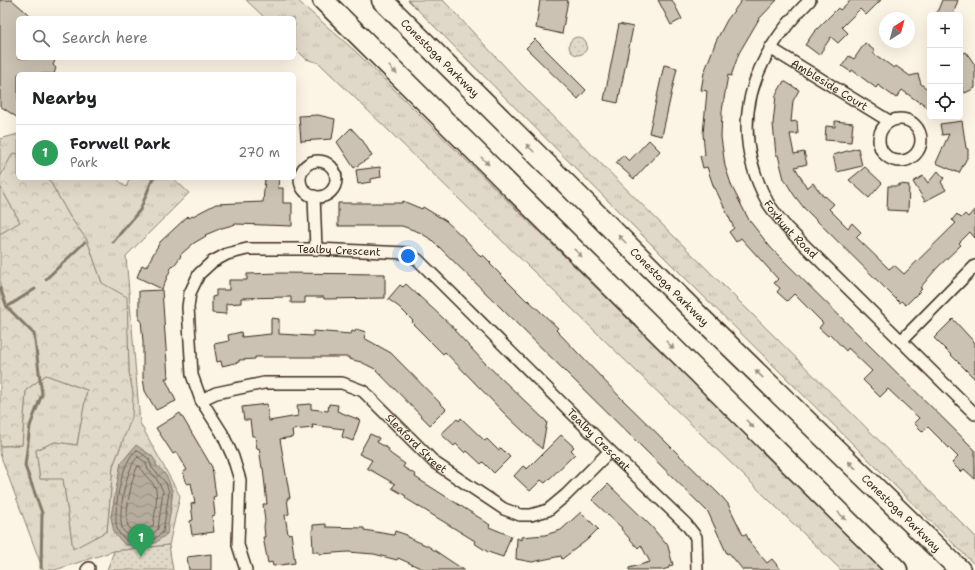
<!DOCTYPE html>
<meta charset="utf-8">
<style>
body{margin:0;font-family:"Shantell Sans",sans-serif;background:#f6f6f6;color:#202124}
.controls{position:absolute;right:12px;top:12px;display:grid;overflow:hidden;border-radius:6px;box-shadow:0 4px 16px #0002}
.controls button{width:36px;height:36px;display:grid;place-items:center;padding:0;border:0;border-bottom:1px solid #e0e0e0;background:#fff;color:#202124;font:20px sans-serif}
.compass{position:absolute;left:879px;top:12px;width:36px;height:36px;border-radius:50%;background:#fff;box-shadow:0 4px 16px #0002;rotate:36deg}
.you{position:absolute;left:408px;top:256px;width:14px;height:14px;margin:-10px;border:3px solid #fff;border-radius:50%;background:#1a73e8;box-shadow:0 0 0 6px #1a73e833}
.badge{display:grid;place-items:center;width:26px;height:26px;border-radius:50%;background:#0b8043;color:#fff;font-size:13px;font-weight:700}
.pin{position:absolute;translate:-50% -33px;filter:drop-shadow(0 1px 2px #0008)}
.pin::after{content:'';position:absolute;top:21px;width:14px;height:12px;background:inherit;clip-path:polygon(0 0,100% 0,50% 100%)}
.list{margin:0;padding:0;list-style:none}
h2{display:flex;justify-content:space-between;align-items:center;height:52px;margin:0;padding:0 16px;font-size:17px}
h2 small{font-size:13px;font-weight:400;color:#757577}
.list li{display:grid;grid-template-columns:26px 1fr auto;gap:12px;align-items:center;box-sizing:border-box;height:56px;padding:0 16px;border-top:1px solid #e0e0e0}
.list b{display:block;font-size:15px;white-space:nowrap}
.list p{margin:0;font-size:13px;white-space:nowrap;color:#757577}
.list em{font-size:13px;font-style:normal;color:#757577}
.icon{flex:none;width:22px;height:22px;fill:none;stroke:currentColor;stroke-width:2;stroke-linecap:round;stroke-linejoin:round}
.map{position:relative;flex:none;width:975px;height:570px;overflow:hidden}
.search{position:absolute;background:#fff;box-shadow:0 4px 16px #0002;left:16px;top:16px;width:280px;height:44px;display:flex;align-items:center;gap:10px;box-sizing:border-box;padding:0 14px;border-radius:6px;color:#757577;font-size:15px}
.panel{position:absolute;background:#fff;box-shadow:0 4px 16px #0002;left:16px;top:72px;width:280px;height:108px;border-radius:6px}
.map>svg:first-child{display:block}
</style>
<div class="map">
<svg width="975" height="570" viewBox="0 0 975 570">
<defs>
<pattern id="grass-tufts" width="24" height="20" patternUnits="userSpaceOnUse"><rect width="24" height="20" fill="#e0d8c8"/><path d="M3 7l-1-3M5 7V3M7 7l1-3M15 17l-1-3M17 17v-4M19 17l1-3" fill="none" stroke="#c1baab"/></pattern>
<pattern id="forest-crowns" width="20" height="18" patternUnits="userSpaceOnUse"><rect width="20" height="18" fill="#e0d8c8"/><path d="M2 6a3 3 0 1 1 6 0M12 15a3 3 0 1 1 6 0" fill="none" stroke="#c1baab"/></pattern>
<pattern id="park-dots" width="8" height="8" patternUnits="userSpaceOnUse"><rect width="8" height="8" fill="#e0d8c8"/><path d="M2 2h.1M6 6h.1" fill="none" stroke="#c1baab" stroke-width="1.8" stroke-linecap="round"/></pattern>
<pattern id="water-waves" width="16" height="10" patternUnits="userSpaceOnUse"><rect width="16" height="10" fill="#b7ad9e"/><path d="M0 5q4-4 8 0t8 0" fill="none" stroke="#968d80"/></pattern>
</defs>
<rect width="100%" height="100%" fill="#fcf5e5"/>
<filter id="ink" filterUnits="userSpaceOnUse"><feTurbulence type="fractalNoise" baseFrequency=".025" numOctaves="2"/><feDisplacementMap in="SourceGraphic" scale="8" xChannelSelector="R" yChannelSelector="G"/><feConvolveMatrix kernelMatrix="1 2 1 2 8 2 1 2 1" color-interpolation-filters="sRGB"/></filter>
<g filter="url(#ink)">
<g fill="url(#grass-tufts)" stroke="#8e8173" fill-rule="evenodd">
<polygon points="246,0 297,0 355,51 884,570 841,570 319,63 306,59 294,47 294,18 265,18"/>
<polygon points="408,0 443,0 522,85 975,536 975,565 672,265"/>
<polygon points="18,134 18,154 13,154 0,177 0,139"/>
<path d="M48,178H116L126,187L130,178H173L189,193L126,256L140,423L180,496L169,545L114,551L55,570H43L0,454V446L22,445L26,390L46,375L87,390L77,445L55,442L36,450L40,479L63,478L73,548L107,531L113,466L123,441L133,393L129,372L128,335L102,283L87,240L70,217ZM156,462V465L173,491L170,512L111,517L121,463Z"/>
<polygon points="0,186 20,222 0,234"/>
</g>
<polygon fill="url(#forest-crowns)" stroke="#8e8173" points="13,153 18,154 18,178 48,178 70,217 87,240 102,283 127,297 129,372 133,393 132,417 113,466 107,531 73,549 63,479 40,479 36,450 55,442 77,445 87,390 46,375 26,390 22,445 0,446 0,234 20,222 0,186 0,177"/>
<g fill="url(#park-dots)" stroke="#8e8173">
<circle cx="578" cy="46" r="9"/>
<polygon points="169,545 173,570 107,570 114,551"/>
</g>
<path fill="url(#water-waves)" stroke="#85796b" d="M136,445L152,456L156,462V465C180,483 170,508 167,534L155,543L125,545L114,533L111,517L121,463Z"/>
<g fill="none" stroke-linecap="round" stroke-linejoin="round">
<g stroke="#6d5e51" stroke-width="1">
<path d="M137,450L149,459L152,468L166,483L169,492L163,532L153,540L127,541C124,538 119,534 117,529C113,513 121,459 137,450Z"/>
<path d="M138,457L146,463L148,470L155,476L163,491L158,529L151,535L130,536C127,535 124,532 123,530C116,518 127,464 138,457Z"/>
<path d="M138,466H140C143,476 151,479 155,487C159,494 154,518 153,526L148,529L132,530C131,529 129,528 128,526C124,517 132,474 138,466Z"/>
</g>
<g stroke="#85796b" stroke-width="3">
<polyline points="113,242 140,210 153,178"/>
<polyline points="46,279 85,242"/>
<polyline points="0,288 7,307 34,334 42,394 30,426 25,466 42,513 41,568"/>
<polyline points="7,307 35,289"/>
</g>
</g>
<g fill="#ccc2b3" stroke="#3b2a1e">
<polygon points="0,0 12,0 33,18 18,18 18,58 56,58 53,65 56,68 54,74 18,74 18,118 0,106"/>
<polygon points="540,0 568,0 562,34 536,28"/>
<polygon points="658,0 672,0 682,19 671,25"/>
<polygon points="742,0 777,0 759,19 739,53 731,76 728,75 722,111 721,137 725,166 732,187 749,220 771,248 975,450 975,479 964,469 961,472 952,463 958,457 928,427 923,432 914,423 919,418 888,389 880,397 863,380 872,371 848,348 846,351 830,334 828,336 819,328 823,323 794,294 787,301 777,292 780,288 774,283 778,279 741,238 736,242 729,232 734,228 715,188 714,188 707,167 703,168 700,156 705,155 703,134 707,91 701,90 704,73 716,41 727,20"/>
<polygon points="851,0 881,0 866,15 860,9 842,27 848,33 838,43 831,37 819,55 807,46 805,45 814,32 838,8 840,10"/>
<polygon points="942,0 958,0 953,15 936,15"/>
<polygon points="619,24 633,27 618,103 604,100"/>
<polygon points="535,39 586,90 578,99 526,48"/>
<polygon points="865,43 875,51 873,53 894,68 896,66 910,76 918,74 921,84 930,91 930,111 921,101 920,103 902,90 896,98 878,85 876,88 852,70 851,72 842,66 849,56 854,59"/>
<polygon points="966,52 975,65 975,88 965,93 960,84 960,55"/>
<polygon points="664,65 677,68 662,136 649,133"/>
<polygon points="784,81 799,90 793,101 791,122 797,121 798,134 790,134 794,154 804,152 807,164 795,167 807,188 813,183 824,197 825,196 834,204 829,209 848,228 852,223 861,232 856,237 889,269 894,265 904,274 956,223 952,220 957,214 961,218 965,214 968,217 975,209 975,238 970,232 959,243 961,245 937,268 920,288 922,289 906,305 901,301 900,303 890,293 804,208 794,195 784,179 778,155 776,155 773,124 776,95"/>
<polygon points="318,115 335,119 332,139 301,141 299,116"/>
<polygon points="835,121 853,123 851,142 825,140 826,126 835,127"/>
<polygon points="962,121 966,148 968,149 968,156 959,173 936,163 949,134 942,135 940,124"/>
<polygon points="351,128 363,141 372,156 354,168 337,142"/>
<polygon points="649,140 660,151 634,179 616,163 623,155 629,161"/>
<polygon points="858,148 862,166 837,172 833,155"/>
<polygon points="380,167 381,177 371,179 371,182 358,184 356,170"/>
<polygon points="865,167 882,183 869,198 849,180"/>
<polygon points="938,171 944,178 941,182 946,190 925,201 913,182 923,176 928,183"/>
<polygon points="265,178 279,178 278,188 283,188 283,203 292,203 292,226 236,224 222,228 205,235 206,236 194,243 180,255 181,256 173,267 172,266 162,289 137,277 142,265 146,267 160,242 188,216 189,218 216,204 263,202"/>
<polygon points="899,184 909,185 908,211 887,210 888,186 899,186"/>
<polygon points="403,201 422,209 423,207 446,221 465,239 481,257 483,255 491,263 490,264 527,301 528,300 558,328 556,330 621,398 723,498 728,504 743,535 746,534 750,543 767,563 772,559 781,570 743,570 729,553 727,554 708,512 432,240 419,232 402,226 338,226 338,203 402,203"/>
<polygon points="281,273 385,274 385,298 324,299 324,297 305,297 305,303 291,303 291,297 241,298 241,303 226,304 226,314 212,313 212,297 216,296 216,290 229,290 229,280 247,280 247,274"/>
<polygon points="406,284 456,330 455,331 484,362 547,422 542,449 505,414 445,352 443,354 412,323 413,321 399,307 388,299 400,285 403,287"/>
<polygon points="162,290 168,378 165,378 176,401 156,410 145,391 143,378 143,341 141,320 139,320 139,291"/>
<polygon points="271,318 279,319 279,334 313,336 313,331 351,334 352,331 355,332 356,329 366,332 364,338 391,353 446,409 430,425 375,369 361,362 349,359 349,357 255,357 255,359 239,360 239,362 222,366 221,361 217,362 214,344 229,341 228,335 241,332 242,337 271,334"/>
<polygon points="953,319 975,343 975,379 934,338"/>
<polygon points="267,404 269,421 298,416 297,405 311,404 311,409 328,411 329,404 338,405 337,411 360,420 353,441 342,437 344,429 312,425 313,428 292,430 293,437 280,439 290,498 287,498 289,514 285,515 288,534 291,533 295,563 273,566 272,562 268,563 263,537 265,537 264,526 265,521 263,504 267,504 263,468 262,468 259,448 257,449 255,436 252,436 250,420 244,420 242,407"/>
<polygon points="180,413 212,467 216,496 213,497 215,515 212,516 214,532 192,535 190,521 193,520 191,504 195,503 191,483 187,484 183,472 187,470 177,452 173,454 156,428"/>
<polygon points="461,418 485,441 487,439 498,450 501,448 510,457 494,473 483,462 481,464 467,451 465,453 456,444 454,446 441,434 457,419 459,421"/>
<polygon points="370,434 379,438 377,442 389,449 388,451 391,454 405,464 403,467 416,475 415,477 483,520 490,525 489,527 511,536 503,557 488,552 474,543 475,541 405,498 406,496 392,488 395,484 367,468 372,460 359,454"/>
<polygon points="561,435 574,447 571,450 575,454 545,483 541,480 530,491 514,476 523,466 527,469"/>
<polygon points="608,484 651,526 666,544 667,543 673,565 669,566 669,568 662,570 629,570 629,568 650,562 641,545 638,548 621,529 622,528 592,500"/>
<polygon points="581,512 598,529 587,540 562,559 561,556 532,562 516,559 517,538 521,540 521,537 545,535 561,530"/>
<polygon points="326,524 326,527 364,528 364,530 394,535 395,531 407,535 407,537 428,546 464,570 425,570 398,558 397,560 374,554 348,552 319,554 319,552 313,552 312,530 313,530 313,525"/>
<polygon points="211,554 211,570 189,570 187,557"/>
</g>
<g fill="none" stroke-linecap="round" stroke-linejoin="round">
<g stroke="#3b2a1e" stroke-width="14">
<g id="minor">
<path id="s1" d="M810,0C751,58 726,126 768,203C773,211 780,219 786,227L975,414"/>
<path id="s2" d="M770,48L889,121"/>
<circle cx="900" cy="140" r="21"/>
<circle cx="318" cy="179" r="18"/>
<polyline points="314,196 316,249"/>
<polyline points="901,341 975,266"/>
<path id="s3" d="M201,400L216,393L264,383H342L363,391L435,463L504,509L520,515H531L548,510L566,495L610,451"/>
<polyline points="87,570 89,568"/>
<path id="s4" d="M246,570L238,545L240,480L233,457L222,433L201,400L192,375L188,307L190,293L199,274L212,262L227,254L247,249H316L407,253L418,260L610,451L686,524L696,537L697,570"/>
</g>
</g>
<g stroke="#3b2a1e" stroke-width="23">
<g id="motorway">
<polyline points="323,0 897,570"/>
<path id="s5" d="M382,0L699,316L960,570"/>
</g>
</g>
<use href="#minor" stroke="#fcf5e5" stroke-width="11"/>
<use href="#motorway" stroke="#fcf5e5" stroke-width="20"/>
</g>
<defs><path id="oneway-solid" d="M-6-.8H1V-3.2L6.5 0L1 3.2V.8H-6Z"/></defs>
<g fill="#9c9082">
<use href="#oneway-solid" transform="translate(393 70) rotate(45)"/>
<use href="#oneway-solid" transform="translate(530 148) rotate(-135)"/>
<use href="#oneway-solid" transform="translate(485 161) rotate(45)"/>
<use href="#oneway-solid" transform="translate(622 239) rotate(-135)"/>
<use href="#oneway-solid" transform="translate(578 253) rotate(45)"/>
<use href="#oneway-solid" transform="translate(670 345) rotate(45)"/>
<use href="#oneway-solid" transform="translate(759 374) rotate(-136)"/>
<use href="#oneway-solid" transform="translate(750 424) rotate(45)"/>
<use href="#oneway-solid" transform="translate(852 465) rotate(-136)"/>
<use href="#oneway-solid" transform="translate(842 516) rotate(45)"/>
</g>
</g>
<g text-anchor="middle" stroke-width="3.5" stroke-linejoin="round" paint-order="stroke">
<g font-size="11" fill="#3b2a1e" stroke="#fcf5e5">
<text dy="4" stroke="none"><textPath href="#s5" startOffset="82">Conestoga Parkway</textPath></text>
<text dy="4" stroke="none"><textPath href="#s2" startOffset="70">Ambleside Court</textPath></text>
<text dy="4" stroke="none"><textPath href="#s1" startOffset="260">Foxhunt Road</textPath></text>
<text dy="4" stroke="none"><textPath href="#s4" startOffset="458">Tealby Crescent</textPath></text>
<text dy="4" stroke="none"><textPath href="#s5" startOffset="406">Conestoga Parkway</textPath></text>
<text dy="4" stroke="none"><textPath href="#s4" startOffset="794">Tealby Crescent</textPath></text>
<text dy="4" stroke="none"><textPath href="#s3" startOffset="241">Sleaford Street</textPath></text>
<text dy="4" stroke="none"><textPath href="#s5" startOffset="730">Conestoga Parkway</textPath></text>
</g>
</g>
</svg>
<div class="controls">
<button>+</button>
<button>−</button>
<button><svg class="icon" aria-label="locate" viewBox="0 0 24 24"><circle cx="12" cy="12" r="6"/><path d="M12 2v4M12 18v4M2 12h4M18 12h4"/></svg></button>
</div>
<svg class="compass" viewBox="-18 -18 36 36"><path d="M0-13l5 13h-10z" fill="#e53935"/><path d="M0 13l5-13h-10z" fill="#757577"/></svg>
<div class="you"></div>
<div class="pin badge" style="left:141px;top:557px;background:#2e9e5b">1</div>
<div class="search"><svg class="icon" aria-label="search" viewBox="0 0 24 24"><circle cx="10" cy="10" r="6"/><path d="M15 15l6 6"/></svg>Search here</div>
<section class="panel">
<h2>Nearby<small></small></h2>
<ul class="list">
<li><span class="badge" style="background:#2e9e5b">1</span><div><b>Forwell Park</b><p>Park</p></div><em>270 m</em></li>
</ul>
</section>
</div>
